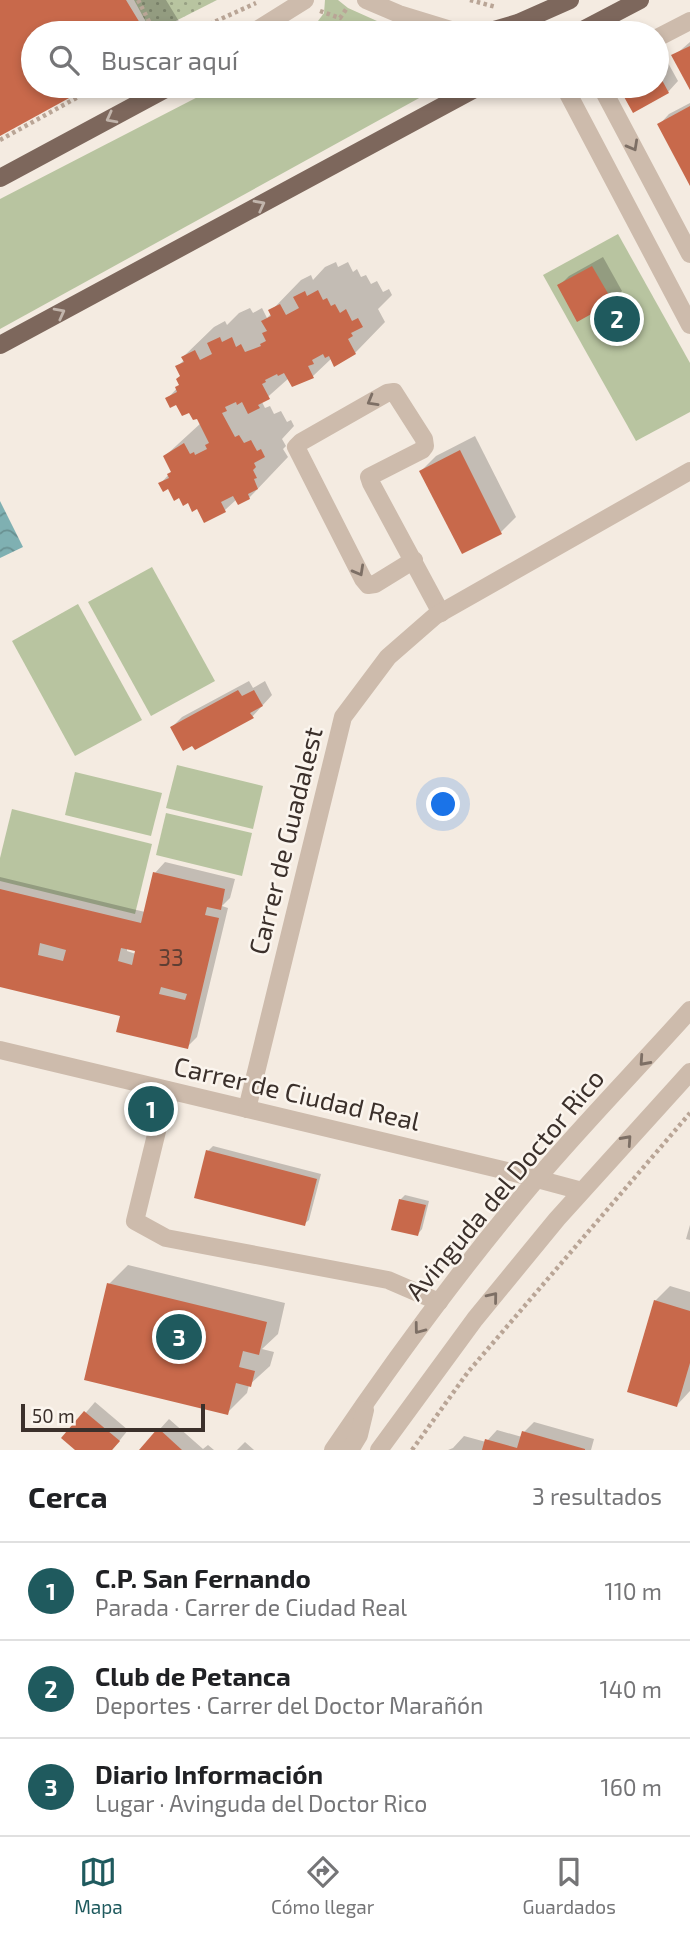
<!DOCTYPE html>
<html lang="es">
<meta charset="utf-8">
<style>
body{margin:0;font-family:"Exo 2",sans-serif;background:#f6f6f6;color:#202124}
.scale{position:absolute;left:21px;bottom:18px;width:184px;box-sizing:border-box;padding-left:7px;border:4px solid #3b302b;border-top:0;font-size:19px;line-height:24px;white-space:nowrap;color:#3b302b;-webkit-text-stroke:5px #fbf5ee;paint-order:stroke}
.you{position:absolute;left:444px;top:805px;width:24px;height:24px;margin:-18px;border:5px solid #fff;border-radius:50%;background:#1a73e8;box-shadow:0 0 0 10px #1a73e833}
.badge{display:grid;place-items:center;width:46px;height:46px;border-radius:50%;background:#1f5a5e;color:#fff;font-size:23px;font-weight:700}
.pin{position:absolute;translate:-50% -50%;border:4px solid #fff;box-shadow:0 2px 7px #0006}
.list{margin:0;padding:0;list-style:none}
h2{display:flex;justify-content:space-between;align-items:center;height:91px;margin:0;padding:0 28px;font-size:30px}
h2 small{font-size:23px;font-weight:400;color:#757577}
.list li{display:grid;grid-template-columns:46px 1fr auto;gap:21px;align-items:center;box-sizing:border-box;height:98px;padding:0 28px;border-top:2px solid #e0e0e0}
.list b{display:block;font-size:26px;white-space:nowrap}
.list p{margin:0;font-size:23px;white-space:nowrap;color:#757577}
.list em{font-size:23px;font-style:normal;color:#757577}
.icon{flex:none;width:38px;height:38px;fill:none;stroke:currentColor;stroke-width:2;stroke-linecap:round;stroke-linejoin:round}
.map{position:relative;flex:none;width:690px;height:1450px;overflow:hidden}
.search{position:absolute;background:#fff;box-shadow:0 4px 10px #0003;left:21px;right:21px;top:21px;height:77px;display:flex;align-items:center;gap:18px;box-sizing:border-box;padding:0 24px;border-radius:38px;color:#757577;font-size:26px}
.sheet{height:385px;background:#fff}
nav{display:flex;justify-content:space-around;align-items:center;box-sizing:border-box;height:98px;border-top:2px solid #e0e0e0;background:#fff;font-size:19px;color:#757577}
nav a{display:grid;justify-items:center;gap:4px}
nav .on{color:#1f5a5e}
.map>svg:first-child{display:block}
</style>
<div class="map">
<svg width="690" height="1450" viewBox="0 0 690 1450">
<defs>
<pattern id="park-dots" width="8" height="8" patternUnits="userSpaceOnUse" patternTransform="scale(1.75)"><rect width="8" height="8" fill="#b8c4a0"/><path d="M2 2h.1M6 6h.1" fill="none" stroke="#97a083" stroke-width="1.8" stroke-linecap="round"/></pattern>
<pattern id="water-waves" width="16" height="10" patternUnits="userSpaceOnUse" patternTransform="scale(1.75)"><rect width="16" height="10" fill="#7fb0b2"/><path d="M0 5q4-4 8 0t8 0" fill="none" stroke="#699091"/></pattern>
</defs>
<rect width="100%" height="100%" fill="#f4ebe1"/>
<g fill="#b8c4a0">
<polygon points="325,0 338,0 348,8 377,21 373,32 312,29 324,13"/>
<polygon points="219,86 441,86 0,329 0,199"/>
<polygon points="618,234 690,363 690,412 636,441 543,275"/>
<polygon points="152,567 215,681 151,716 88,602"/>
<polygon points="78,604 142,720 75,756 12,641"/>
<polygon points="177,765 263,786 253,829 166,808"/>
<polygon points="75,772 162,793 151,836 65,815"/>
<polygon points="12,809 152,844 135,914 0,881 0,858"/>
<polygon points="166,813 252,833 242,876 156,855"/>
</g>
<polygon fill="url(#park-dots)" points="134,0 217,0 152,33"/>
<polygon fill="url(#water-waves)" points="0,501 23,547 0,558"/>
<g fill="#0003" fill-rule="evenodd">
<polygon points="0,0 166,0 180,23 170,33 33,33 33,86 87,86 0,134"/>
<polygon points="690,42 690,86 674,56"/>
<polygon points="657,43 678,81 668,92 633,110 620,86 657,86"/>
<polygon points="690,103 690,182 659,125 669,114"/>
<polygon points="603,257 622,291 612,301 559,286 569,276"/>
<polygon points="336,262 338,267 348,262 353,272 357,269 361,277 366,275 371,284 377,281 383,292 389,289 392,295 378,309 385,322 355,353 332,358 313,376 289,378 262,402 265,408 270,406 274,414 281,411 287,422 291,420 294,426 282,439 286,446 283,449 288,457 249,498 237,499 225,510 205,521 198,507 169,487 160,484 172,471 165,456 201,423 190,410 167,399 181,384 182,375 177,367 185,359 183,357 214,327 225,321 227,325 239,313 250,308 253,313 262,308 267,318 272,313 271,311 301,280 311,275 313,280 325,267"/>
<polygon points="475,436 516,517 501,532 421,471 436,456"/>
<polygon points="249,681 253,688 265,681 272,695 252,717 172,727 182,717"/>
<path d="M165,862L235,879L230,898L222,906L228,908L197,1037L187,1047L122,1015L0,985V877L145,912L155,873ZM127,948L137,950L136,954L127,951Z"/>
<polygon points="213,1146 321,1174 309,1220 304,1224 208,1151"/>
<polygon points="405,1195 429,1201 422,1229 418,1234 400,1200"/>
<polygon points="690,1225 690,1240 686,1239"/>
<polygon points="128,1265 285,1303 278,1334 262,1349 274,1352 270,1366 249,1385 247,1393 227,1413 109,1284"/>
<polygon points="670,1286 690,1292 690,1391 677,1405 655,1301"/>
<polygon points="95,1402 128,1430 112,1450 78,1450 64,1438"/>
<polygon points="169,1419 203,1449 208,1445 214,1450 141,1450"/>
<polygon points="534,1422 594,1439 591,1450 448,1450 453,1448 464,1436 486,1442 497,1430 522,1437 524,1432"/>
<polygon points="245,1442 254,1450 237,1450"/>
</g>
<g fill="#c8694b" fill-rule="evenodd">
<polygon points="0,0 126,0 146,33 33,33 33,86 91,86 0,136"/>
<polygon points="690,46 690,90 671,55"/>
<polygon points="657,71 669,93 633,113 618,86 657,86"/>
<polygon points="690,106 690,186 657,124"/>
<polygon points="592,266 613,302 577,322 557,285"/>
<polygon points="318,290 323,300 327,298 331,306 335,304 340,313 346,309 352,321 358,318 363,327 351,333 353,336 348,339 356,354 334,367 329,356 325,358 323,354 312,360 314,364 308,366 314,378 292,387 284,373 278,376 277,374 265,380 266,382 262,384 270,399 258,405 260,408 248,414 242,402 237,405 236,402 225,407 227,411 222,413 235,437 239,435 244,443 251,440 257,451 261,449 265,457 254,463 256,467 253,470 257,478 254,479 258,489 248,494 250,499 238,505 233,496 221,502 226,512 204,523 197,509 192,512 188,503 183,506 179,498 174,501 168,489 163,492 158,483 169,478 167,474 171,472 163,456 184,443 190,454 194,452 195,455 207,449 205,445 209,443 197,419 193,420 189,413 182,416 176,405 170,408 165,398 177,392 175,387 179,385 176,379 180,376 175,366 184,362 181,357 195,350 200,360 212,354 207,343 220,337 222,342 232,337 236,347 241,344 245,352 261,346 260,344 266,341 262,333 267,331 261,321 271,316 268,310 280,304 286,315 299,308 293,297 305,291 307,296"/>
<polygon points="460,450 502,534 462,554 419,471"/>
<polygon points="238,690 242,696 254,690 263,706 250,713 254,718 195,750 192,746 183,751 170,727"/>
<path d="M153,872L225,889L221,910L207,907L205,915L219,918L188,1049L116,1032L120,1016L0,987V889L141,923ZM40,943L66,950L63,961L38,955ZM121,948L135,951L132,965L118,961ZM161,987L187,994L185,1000L159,994Z"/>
<polygon points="206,1150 317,1179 305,1226 194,1198"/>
<polygon points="399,1199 426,1205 418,1236 391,1230"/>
<polygon points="107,1283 267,1322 259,1355 243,1351 239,1367 255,1371 251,1387 236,1383 228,1415 84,1380"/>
<polygon points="654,1300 690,1311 690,1363 677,1407 627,1392"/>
<polygon points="84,1411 120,1441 112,1450 75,1450 61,1438"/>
<polygon points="158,1428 182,1450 139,1450"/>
<polygon points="522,1431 585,1449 585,1450 482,1450 485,1439 517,1448"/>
</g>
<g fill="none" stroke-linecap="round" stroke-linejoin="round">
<g stroke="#b9a596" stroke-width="4.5" stroke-dasharray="3.5 3.5" stroke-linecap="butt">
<polyline points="138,0 155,33"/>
<polyline points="470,0 496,7"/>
<polyline points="320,11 340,18 347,8"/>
<polyline points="190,33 256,3"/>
<polyline points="0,140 98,86"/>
<polyline points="412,1450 468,1372 690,1113"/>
</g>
<g stroke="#cdbbac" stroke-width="18">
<polyline points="366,0 399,14 461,33"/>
<polyline points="252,33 305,0"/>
<polyline points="657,38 690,21"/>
<polyline points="564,86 690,325"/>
<polyline points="601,86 690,254"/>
<polyline points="414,560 375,584 368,585 363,579 296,447 301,442 387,393 394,392 424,439 425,446 422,450 369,477 371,483 441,613"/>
<polyline points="0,1050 507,1171 582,1191"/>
<polyline points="167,1090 135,1221 166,1238 388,1280 439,1302"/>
<polyline points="247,1109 343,717 388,657 435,616 690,471"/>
<path d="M333,1450C396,1357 463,1266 535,1181C585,1122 639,1067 690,1010"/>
<polyline points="350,1450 359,1435 365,1410"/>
<polyline points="379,1450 475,1319 557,1219 690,1072"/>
</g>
<g stroke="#7d675c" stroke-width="18">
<polyline points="484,33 518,23 570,0"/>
<polyline points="577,33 640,0"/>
<polyline points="0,178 171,86"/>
<polyline points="0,345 480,86"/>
</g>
</g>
<defs><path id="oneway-chevron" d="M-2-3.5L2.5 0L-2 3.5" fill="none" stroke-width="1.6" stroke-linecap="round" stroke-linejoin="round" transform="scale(1.75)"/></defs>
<g stroke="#c2b5ac">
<use href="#oneway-chevron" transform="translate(111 118) rotate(152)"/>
<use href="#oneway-chevron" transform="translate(260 205) rotate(-28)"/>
<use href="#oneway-chevron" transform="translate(60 313) rotate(-28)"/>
</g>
<g stroke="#7d6f65">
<use href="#oneway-chevron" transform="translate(633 146) rotate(61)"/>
<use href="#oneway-chevron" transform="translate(372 401) rotate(150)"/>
<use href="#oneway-chevron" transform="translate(359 571) rotate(61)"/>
<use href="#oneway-chevron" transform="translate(644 1061) rotate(132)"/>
<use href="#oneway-chevron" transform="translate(627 1140) rotate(-48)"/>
<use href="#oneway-chevron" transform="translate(493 1297) rotate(-51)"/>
<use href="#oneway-chevron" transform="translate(419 1329) rotate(127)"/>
</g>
<g text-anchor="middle" stroke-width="5" stroke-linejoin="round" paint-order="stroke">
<g font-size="23" fill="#5e3e33">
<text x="171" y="966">33</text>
</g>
<g font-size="26" fill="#3b302b" stroke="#fbf5ee">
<text transform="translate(286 841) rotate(-76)" y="9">Carrer de Guadalest</text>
<text transform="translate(297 1094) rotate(13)" y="9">Carrer de Ciudad Real</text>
<text transform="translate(505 1185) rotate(-50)" y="9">Avinguda del Doctor Rico</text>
</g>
</g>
</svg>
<div class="scale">50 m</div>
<div class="you"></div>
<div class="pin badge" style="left:151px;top:1109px">1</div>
<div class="pin badge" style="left:617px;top:319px">2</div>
<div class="pin badge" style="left:179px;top:1337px">3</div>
<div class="search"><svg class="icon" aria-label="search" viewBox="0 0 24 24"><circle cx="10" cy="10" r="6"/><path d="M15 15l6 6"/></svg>Buscar aquí</div>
</div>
<section class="sheet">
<h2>Cerca<small>3 resultados</small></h2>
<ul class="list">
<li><span class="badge">1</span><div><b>C.P. San Fernando</b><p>Parada · Carrer de Ciudad Real</p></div><em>110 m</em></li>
<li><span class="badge">2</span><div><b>Club de Petanca</b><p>Deportes · Carrer del Doctor Marañón</p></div><em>140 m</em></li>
<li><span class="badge">3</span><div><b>Diario Información</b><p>Lugar · Avinguda del Doctor Rico</p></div><em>160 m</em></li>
</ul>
</section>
<nav>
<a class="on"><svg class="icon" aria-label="map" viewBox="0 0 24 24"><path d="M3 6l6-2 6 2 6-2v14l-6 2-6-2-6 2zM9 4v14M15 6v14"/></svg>Mapa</a>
<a><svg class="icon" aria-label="directions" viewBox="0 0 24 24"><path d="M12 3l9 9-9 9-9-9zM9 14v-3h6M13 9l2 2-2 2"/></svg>Cómo llegar</a>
<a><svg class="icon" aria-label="saved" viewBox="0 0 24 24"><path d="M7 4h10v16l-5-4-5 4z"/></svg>Guardados</a>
</nav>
